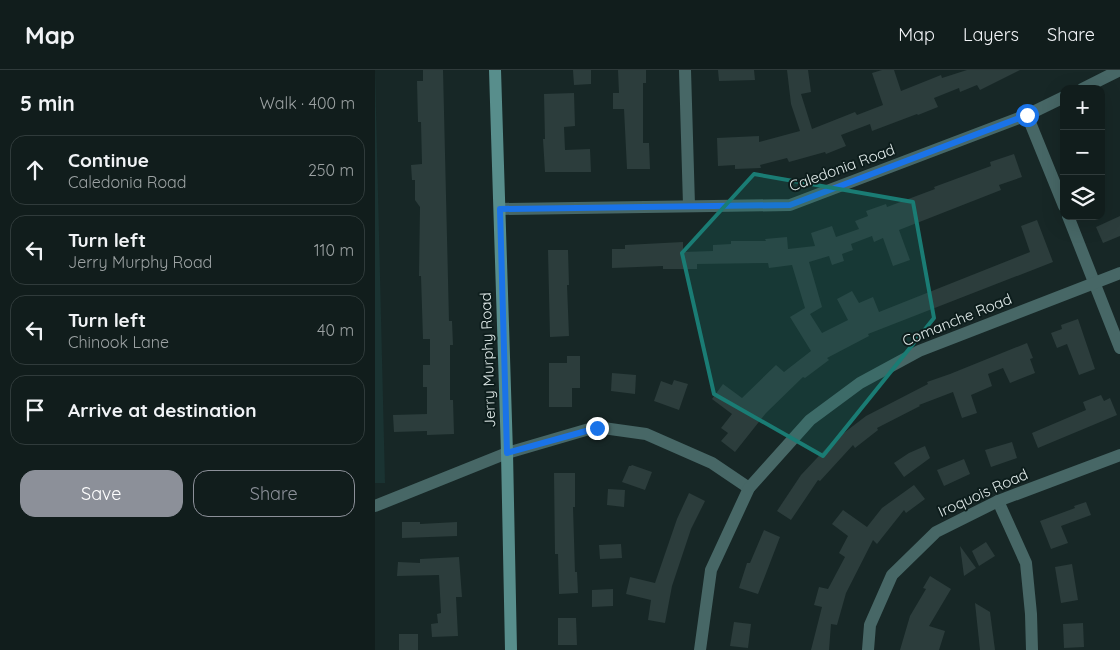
<!DOCTYPE html>
<meta charset="utf-8">
<style>
body{margin:0;font-family:Quicksand,sans-serif;background:#1a2625;color:#f1f3f6}
.controls{position:absolute;right:15px;top:15px;display:grid;overflow:hidden;border-radius:10px;box-shadow:0 5px 20px #0002}
.controls button{width:45px;height:45px;display:grid;place-items:center;padding:0;border:0;border-bottom:1px solid #303b3b;background:#111d1c;color:#f1f3f6;font:25px sans-serif}
.stop{position:absolute;width:15px;height:15px;margin:-11px;border:4px solid #1a73e8;border-radius:50%;background:#fff}
.stop.end{background:#1a73e8;border-color:#fff;box-shadow:0 1px 5px #0008}
.list{margin:0;padding:0;list-style:none}
h2{display:flex;justify-content:space-between;align-items:center;height:65px;margin:0;padding:0 20px;font-size:21px}
h2 small{font-size:16px;font-weight:400;color:#9ca2a3}
.list li{display:grid;grid-template-columns:32px 1fr auto;gap:15px;align-items:center;box-sizing:border-box;height:70px;margin:0 10px 10px;padding:0 10px;border:1px solid #303b3b;border-radius:15px}
.list b{display:block;font-size:19px;white-space:nowrap}
.list p{margin:0;font-size:16px;white-space:nowrap;color:#9ca2a3}
.list em{font-size:16px;font-style:normal;color:#9ca2a3}
.actions{display:flex;gap:10px;padding:15px 20px}
.actions a{flex:1;padding:11px 0;border:1px solid #8c9099;border-radius:15px;text-align:center;font-size:18px;color:#8c9099}
.actions .main{background:#8c9099;color:#fff}
.icon{flex:none;width:28px;height:28px;fill:none;stroke:currentColor;stroke-width:2;stroke-linecap:round;stroke-linejoin:round}
.map{position:relative;flex:none;width:745px;height:580px;overflow:hidden}
header{display:flex;align-items:center;gap:30px;box-sizing:border-box;height:70px;padding:0 25px;background:#111d1c;border-bottom:1px solid #303b3b}
header strong{font-size:24px}
nav{display:flex;gap:28px;margin-inline-start:auto;font-size:18px}
main{display:flex}
aside{flex:1;background:#111d1c}
.map>svg:first-child{display:block}
</style>
<header>
<strong>Map</strong>
<nav><a>Map</a><a>Layers</a><a>Share</a></nav>
</header>
<main>
<aside>
<h2>5 min<small>Walk · 400 m</small></h2>
<ul class="list">
<li><svg class="icon" aria-label="ahead" viewBox="0 0 24 24"><path d="M12 20V5M6 11l6-6 6 6"/></svg><div><b>Continue</b><p>Caledonia Road</p></div><em>250 m</em></li>
<li><svg class="icon" aria-label="left" viewBox="0 0 24 24"><path d="M17 20v-9H6M10 6l-5 5 5 5"/></svg><div><b>Turn left</b><p>Jerry Murphy Road</p></div><em>110 m</em></li>
<li><svg class="icon" aria-label="left" viewBox="0 0 24 24"><path d="M17 20v-9H6M10 6l-5 5 5 5"/></svg><div><b>Turn left</b><p>Chinook Lane</p></div><em>40 m</em></li>
<li><svg class="icon" aria-label="arrive" viewBox="0 0 24 24"><path d="M6 21V4h12l-3 4 3 4H6"/></svg><div><b>Arrive at destination</b></div></li>
</ul>
<div class="actions"><a class="main">Save</a><a>Share</a></div>
</aside>
<div class="map">
<svg width="745" height="580" viewBox="0 0 745 580">
<rect width="100%" height="100%" fill="#172726"/>
<polygon fill="#1a3332" points="0,0 10,413 0,413"/>
<g fill="#2c3d3c">
<polygon points="48,0 68,0 74,251 77,251 78,275 75,275 75,330 78,330 79,364 52,365 52,361 19,362 18,345 52,344 52,317 48,317 48,295 55,295 55,269 48,269 46,206 44,206 45,137 40,130 40,110 37,110 36,95 47,94 46,52 43,52 42,11 48,11"/>
<polygon points="198,0 216,0 216,14 199,15"/>
<polygon points="243,0 271,0 271,13 268,13 268,73 274,73 275,99 252,99 249,39 238,39 238,23 244,23"/>
<polygon points="343,0 379,0 380,10 344,11"/>
<polygon points="412,0 433,0 436,22 426,24 437,59 480,42 482,45 508,35 497,3 507,0 519,0 526,21 566,5 567,8 592,0 645,0 605,20 602,15 585,22 584,18 559,28 563,37 543,45 542,44 497,61 495,54 466,65 471,76 451,84 450,82 414,92 412,88 385,95 386,98 360,99 360,95 343,96 342,68 384,66 384,72 425,61 416,34"/>
<polygon points="199,23 200,56 189,57 190,80 215,79 216,102 170,102 168,69 170,69 169,24"/>
<polygon points="639,84 647,107 624,115 626,120 524,160 535,190 518,196 508,168 499,172 497,166 476,174 478,180 467,184 469,191 457,195 454,186 434,192 447,237 435,244 447,263 473,250 462,229 477,221 484,233 498,227 504,242 655,182 646,156 662,150 678,192 493,264 494,266 452,288 454,290 430,308 428,307 391,343 360,382 346,371 353,363 346,358 357,344 337,329 348,314 367,328 401,295 409,302 436,281 415,247 430,238 417,195 394,198 393,193 322,194 322,199 288,199 288,196 237,198 237,179 250,179 250,175 308,172 308,182 338,181 338,175 356,174 356,171 391,171 390,169 412,167 413,179 440,176 436,163 457,156 461,167 484,159 480,151 493,146 491,141 511,134 512,137 560,119 559,117 616,96 615,92"/>
<polygon points="745,146 745,166 728,173 721,157"/>
<polygon points="173,180 193,180 194,215 192,215 194,266 175,267"/>
<polygon points="703,249 720,299 704,305 692,274 682,278 676,263 687,259 686,255"/>
<polygon points="652,273 658,288 655,289 660,303 635,313 628,298 613,304 617,316 596,325 602,343 587,348 578,322 544,335 545,336 502,358 503,360 480,378 478,375 445,411 443,410 416,450 402,441 426,405 457,372 491,346 553,314 552,312 575,304"/>
<polygon points="192,286 205,286 205,318 197,318 197,337 174,337 174,293 192,293"/>
<polygon points="237,303 261,305 260,324 236,321"/>
<polygon points="299,310 313,314 304,340 279,331 286,311 297,315"/>
<polygon points="726,325 729,331 735,328 742,345 663,378 657,363 711,340 708,332"/>
<polygon points="637,372 642,388 616,397 610,380"/>
<polygon points="550,376 555,388 529,407 519,393 534,383"/>
<polygon points="589,389 595,404 569,416 562,400"/>
<polygon points="257,395 277,402 270,420 247,412 254,396 256,396"/>
<polygon points="179,403 200,403 200,437 198,437 200,502 202,502 203,523 184,524 183,484 180,484"/>
<polygon points="539,415 550,429 531,443 529,440 502,474 498,470 471,523 462,555 456,554 454,580 436,580 447,537 439,535 444,517 453,519 470,487 464,483 473,466 457,454 468,440 492,457 507,438"/>
<polygon points="233,419 250,420 249,437 232,435"/>
<polygon points="314,423 330,431 316,459 297,516 290,553 273,550 276,530 251,524 255,507 280,513 302,449"/>
<polygon points="711,432 716,445 686,456 693,473 676,479 665,451 700,438 699,436"/>
<polygon points="27,452 45,452 45,454 82,452 82,466 27,468"/>
<polygon points="389,460 405,467 383,524 364,518 372,493 375,493"/>
<polygon points="611,472 620,486 604,496 597,481"/>
<polygon points="246,474 247,488 225,489 224,475"/>
<polygon points="585,476 601,498 589,506"/>
<polygon points="84,487 87,527 81,527 83,566 57,567 56,554 63,553 62,544 66,543 64,505 22,506 23,492 45,493 45,489"/>
<polygon points="697,494 703,530 686,533 680,497"/>
<polygon points="555,506 576,519 554,556 570,561 564,580 525,580 535,546 551,519 548,518"/>
<polygon points="238,519 238,536 217,537 217,520"/>
<polygon points="600,533 615,542 620,580 605,580"/>
<polygon points="183,548 201,548 202,575 183,575"/>
<polygon points="359,552 376,554 373,578 355,576"/>
<polygon points="708,553 709,577 689,578 688,554"/>
<rect x="24" y="564" width="19" height="16"/>
</g>
<g fill="none" stroke-linecap="round" stroke-linejoin="round">
<g stroke="#476766" stroke-width="12">
<polyline points="310,0 314,135"/>
<polyline points="707,19 745,0"/>
<polyline points="652,45 689,136"/>
<polyline points="125,139 415,135 652,45 689,27"/>
<polyline points="693,146 745,278"/>
<polyline points="623,431 651,493 656,544 657,580"/>
<polyline points="0,436 132,383 221,357 271,364 337,393 374,418"/>
<polyline points="325,580 336,500 374,418 435,350 485,313 544,281 745,203"/>
<polyline points="493,580 495,555 517,505 561,462 623,431 745,385"/>
</g>
<polyline stroke="#588e8c" stroke-width="12" points="120,0 132,383 136,580"/>
</g>
<g fill="none" stroke-linecap="round" stroke-linejoin="round">
<polyline stroke="#1a73e8" stroke-width="6" points="222,358 132,383 125,139 415,135 652,45"/>
</g>
<path fill="#1a7c74" fill-opacity="0.2" stroke="#1a7c74" stroke-width="4" stroke-linejoin="round" d="M379,104L538,132L559,248L448,386L339,324L307,183Z"/>
<g text-anchor="middle" stroke-width="4" stroke-linejoin="round" paint-order="stroke">
<g font-size="15" fill="#e1ebea" stroke="#0d1d1c">
<text transform="translate(467 98) rotate(-20)" y="5">Caledonia Road</text>
<text transform="translate(582 250) rotate(-22)" y="5">Comanche Road</text>
<text transform="translate(113 290) rotate(-92)" y="5">Jerry Murphy Road</text>
<text transform="translate(608 423) rotate(-24)" y="5">Iroquois Road</text>
</g>
</g>
</svg>
<div class="controls">
<button>+</button>
<button>−</button>
<button><svg class="icon" aria-label="layers" viewBox="0 0 24 24"><path d="M12 4l9 5-9 5-9-5zM3 14l9 5 9-5"/></svg></button>
</div>
<div class="stop" style="left:652px;top:45px"></div>
<div class="stop end" style="left:222px;top:358px"></div>
</div>
</main>
